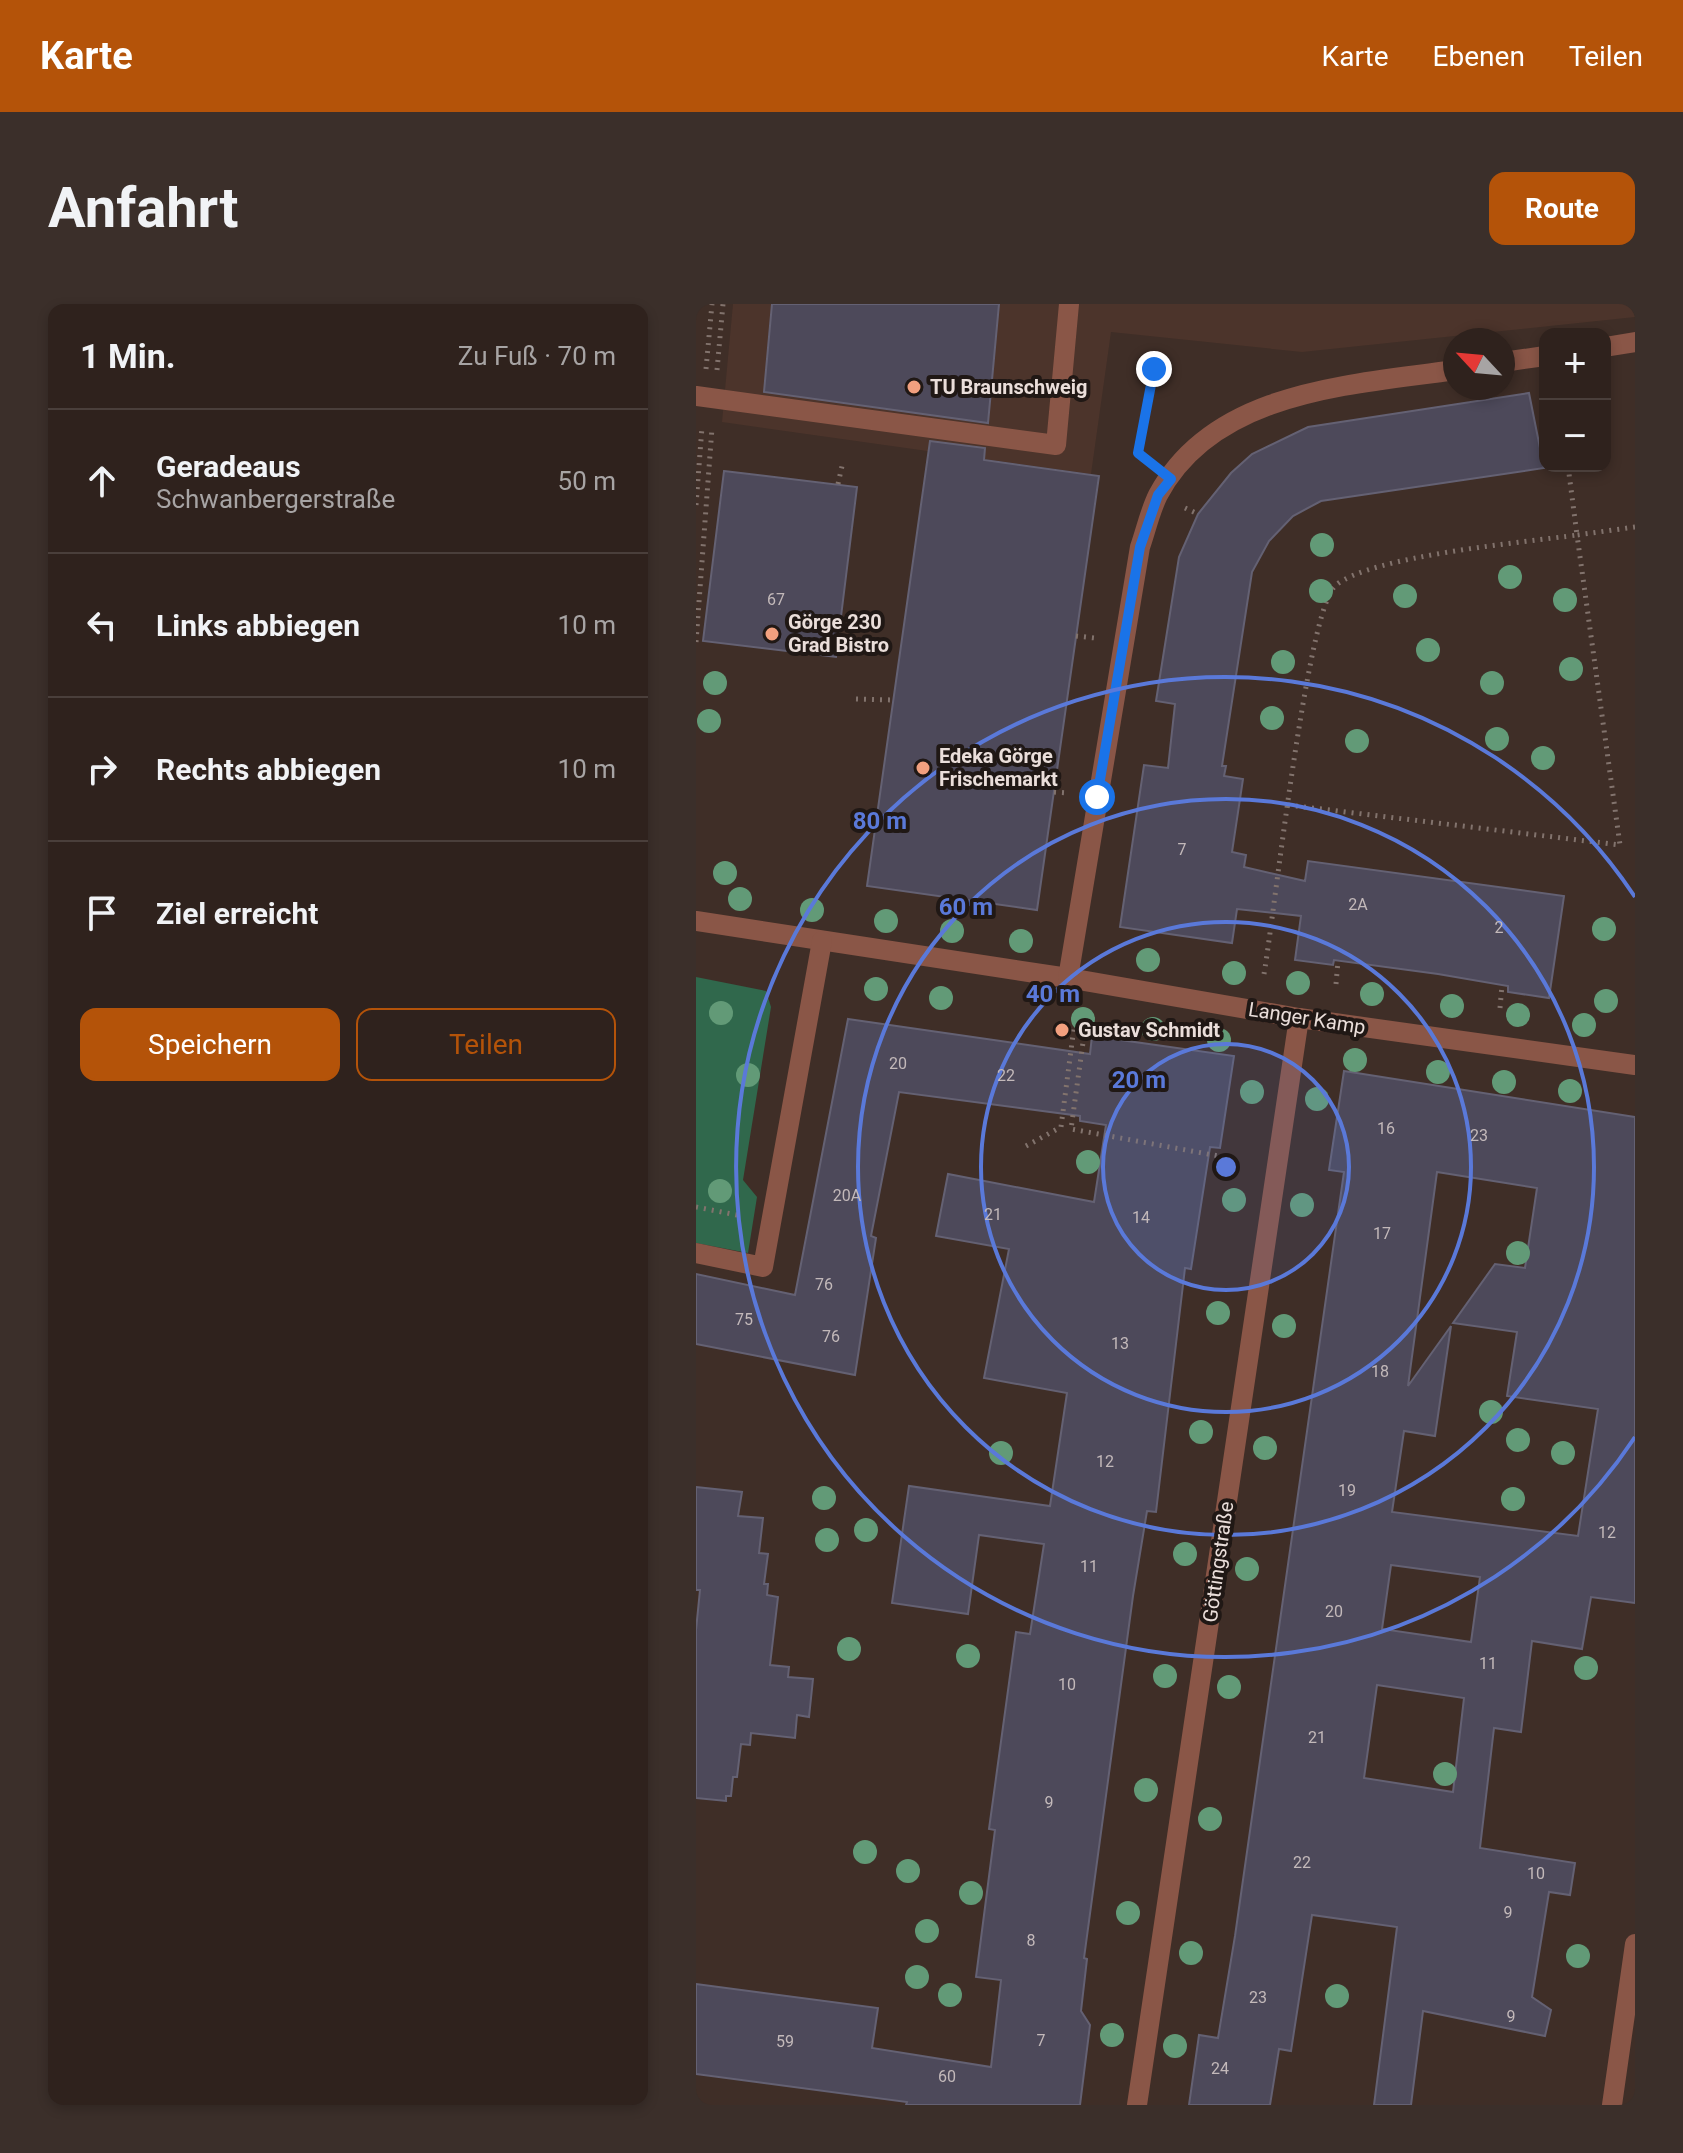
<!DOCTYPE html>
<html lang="de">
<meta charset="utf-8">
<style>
body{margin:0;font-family:Roboto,sans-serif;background:#3b2f2a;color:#f1f3f6}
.controls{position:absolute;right:24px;top:24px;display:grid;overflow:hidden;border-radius:16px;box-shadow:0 4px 12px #0003}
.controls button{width:72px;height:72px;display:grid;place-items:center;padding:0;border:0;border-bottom:2px solid #4a3f3b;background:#2f221d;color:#f1f3f6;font:40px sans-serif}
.compass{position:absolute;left:747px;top:24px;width:72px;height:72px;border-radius:50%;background:#2f221d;box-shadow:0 4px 12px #0003;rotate:296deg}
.stop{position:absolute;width:24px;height:24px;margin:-18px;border:6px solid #1a73e8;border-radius:50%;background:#fff}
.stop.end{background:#1a73e8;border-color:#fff;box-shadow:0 2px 8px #0008}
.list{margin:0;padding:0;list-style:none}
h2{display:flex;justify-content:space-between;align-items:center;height:104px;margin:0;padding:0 32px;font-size:34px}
h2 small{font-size:26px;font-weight:400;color:#a7a4a4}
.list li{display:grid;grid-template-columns:52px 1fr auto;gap:24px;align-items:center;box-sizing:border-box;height:144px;padding:0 32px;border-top:2px solid #4a3f3b}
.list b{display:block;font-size:30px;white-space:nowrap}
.list p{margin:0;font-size:26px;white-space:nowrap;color:#a7a4a4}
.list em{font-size:26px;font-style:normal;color:#a7a4a4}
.actions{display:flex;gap:16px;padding:24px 32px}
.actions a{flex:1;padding:18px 0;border:2px solid #b45309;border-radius:16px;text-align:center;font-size:28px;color:#b45309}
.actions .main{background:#b45309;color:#fff}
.icon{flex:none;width:44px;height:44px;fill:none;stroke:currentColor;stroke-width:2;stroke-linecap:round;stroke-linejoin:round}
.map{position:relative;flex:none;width:939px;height:1801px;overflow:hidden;border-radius:16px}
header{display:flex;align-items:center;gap:48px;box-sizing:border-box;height:112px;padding:0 40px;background:#b45309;color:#fff}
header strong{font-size:38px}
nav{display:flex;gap:44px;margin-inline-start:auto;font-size:28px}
.intro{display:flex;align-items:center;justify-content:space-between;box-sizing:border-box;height:192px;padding:0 48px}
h1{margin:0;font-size:56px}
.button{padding:20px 36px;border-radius:16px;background:#b45309;color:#fff;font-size:28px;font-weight:700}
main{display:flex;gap:48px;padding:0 48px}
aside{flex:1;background:#2f221d;border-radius:16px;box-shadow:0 4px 12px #0003}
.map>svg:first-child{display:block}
</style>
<header>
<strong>Karte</strong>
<nav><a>Karte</a><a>Ebenen</a><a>Teilen</a></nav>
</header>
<div class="intro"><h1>Anfahrt</h1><a class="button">Route</a></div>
<main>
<aside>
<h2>1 Min.<small>Zu Fuß · 70 m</small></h2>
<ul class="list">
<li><svg class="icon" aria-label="ahead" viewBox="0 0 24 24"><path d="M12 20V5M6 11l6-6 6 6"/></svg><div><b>Geradeaus</b><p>Schwanbergerstraße</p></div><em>50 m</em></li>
<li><svg class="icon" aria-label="left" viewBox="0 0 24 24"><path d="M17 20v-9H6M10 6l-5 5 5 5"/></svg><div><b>Links abbiegen</b></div><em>10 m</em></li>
<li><svg class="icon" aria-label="right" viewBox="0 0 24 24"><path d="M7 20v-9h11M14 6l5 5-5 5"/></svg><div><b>Rechts abbiegen</b></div><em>10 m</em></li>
<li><svg class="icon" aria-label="arrive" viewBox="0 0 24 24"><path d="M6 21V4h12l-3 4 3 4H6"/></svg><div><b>Ziel erreicht</b></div></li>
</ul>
<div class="actions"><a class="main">Speichern</a><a>Teilen</a></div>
</aside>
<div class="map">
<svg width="939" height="1801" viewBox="0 0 939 1801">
<rect width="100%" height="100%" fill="#3f2e27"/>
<polygon fill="#4c342b" points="37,0 939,0 939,13 606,48 415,28 395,170 26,118"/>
<polygon fill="#30684c" points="0,673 70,687 75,703 47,876 61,893 52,949 0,939"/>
<g fill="#4d495a" stroke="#646173" stroke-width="2" fill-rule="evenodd">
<polygon points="76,0 303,0 292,119 68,88"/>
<polygon points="833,89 848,164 625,197 597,212 573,237 556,268 526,462 530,462 528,472 547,475 536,548 550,551 548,563 609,577 612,557 868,592 853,694 812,688 812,682 742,670 638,656 637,661 599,656 605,612 541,605 536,639 424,623 448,461 472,464 479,400 460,397 483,253 502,210 535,169 556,150 612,123"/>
<polygon points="234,137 289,144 288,156 403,172 341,606 171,582"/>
<polygon points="28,167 161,183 140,353 7,337"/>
<polygon points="152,715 394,750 396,732 538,752 524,844 514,843 495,965 489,964 460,1208 451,1207 437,1292 388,1654 391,1655 385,1707 394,1721 384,1801 210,1801 211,1798 0,1770 0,1680 182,1704 176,1744 295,1763 305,1676 280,1673 299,1526 293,1525 320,1328 334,1330 348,1240 283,1231 272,1310 196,1299 213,1182 354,1202 371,1089 288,1074 313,945 240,932 252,870 398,898 410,821 384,817 384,812 203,788 175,932 180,934 159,1071 0,1040 0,970 99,991"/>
<path d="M648,767L939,813V1299L895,1293L886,1345L836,1337L825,1428L798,1424L784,1544L879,1559L874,1591L853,1588L836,1693L855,1706L849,1732L727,1707L715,1801H678L701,1623L616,1611L595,1747L583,1745L574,1801H493L503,1731L522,1734L539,1632L648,868L633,866ZM741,868L841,884L829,964L799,960L757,1019L821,1028L811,1092L902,1105L882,1232L696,1208L708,1127L739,1132L755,1022L712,1082ZM695,1261L784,1273L775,1338L686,1325ZM681,1381L768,1394L757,1488L668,1474Z"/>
<polygon points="0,1183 46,1188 42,1212 67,1214 63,1249 72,1250 68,1280 72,1280 71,1291 82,1293 74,1361 93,1363 92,1373 117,1375 113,1413 101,1411 99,1434 55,1429 54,1441 45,1440 41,1473 37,1473 35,1492 30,1492 30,1497 0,1494 0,1326 4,1286 0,1286"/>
</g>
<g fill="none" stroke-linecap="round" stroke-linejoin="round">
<g stroke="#82736d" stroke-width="5" stroke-dasharray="2 6" stroke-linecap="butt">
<polyline points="10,65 16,0"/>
<polyline points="21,66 27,0"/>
<polyline points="452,157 442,149 458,65"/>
<polyline points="142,180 146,162"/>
<polyline points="0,201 6,123"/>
<polyline points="489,204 502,210"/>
<polyline points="380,332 399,334"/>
<polyline points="0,338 16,124"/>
<polyline points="160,395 197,396"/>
<polyline points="358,488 373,489"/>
<polyline points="592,501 924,541 881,231 939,223"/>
<path d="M568,670C578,613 611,307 639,282C672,252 831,238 881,231L872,162"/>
<polyline points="640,680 642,657"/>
<polyline points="804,704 806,681"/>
<polyline points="389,724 375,825 539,855"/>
<polyline points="330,842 365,823 378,723"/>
<polyline points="0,903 46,912"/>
</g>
<g stroke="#8a5647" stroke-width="20">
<polyline points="909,43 939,38"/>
<polyline points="807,58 849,52"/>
<polyline points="0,92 360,141 373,0"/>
<polyline points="0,617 372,674 603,714 939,761"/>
<path d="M372,674L444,243C450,226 454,207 462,191C518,86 656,81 759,66"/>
<polyline points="0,949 67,963 126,637"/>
<polyline points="441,1801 603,714"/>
<polyline points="916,1801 939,1640"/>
</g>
</g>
<g fill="#629a77">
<circle cx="626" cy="241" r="12"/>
<circle cx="814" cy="273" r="12"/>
<circle cx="625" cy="287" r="12"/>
<circle cx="709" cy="292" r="12"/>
<circle cx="869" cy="296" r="12"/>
<circle cx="732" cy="346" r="12"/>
<circle cx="587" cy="358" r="12"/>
<circle cx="875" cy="365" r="12"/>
<circle cx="19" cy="379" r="12"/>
<circle cx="796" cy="379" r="12"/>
<circle cx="576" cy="414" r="12"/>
<circle cx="13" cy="417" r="12"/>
<circle cx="801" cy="435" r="12"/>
<circle cx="661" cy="437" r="12"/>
<circle cx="847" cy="454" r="12"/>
<circle cx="29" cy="569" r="12"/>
<circle cx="44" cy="595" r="12"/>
<circle cx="116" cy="606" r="12"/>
<circle cx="190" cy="617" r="12"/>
<circle cx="908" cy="625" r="12"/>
<circle cx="256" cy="627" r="12"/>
<circle cx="325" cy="637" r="12"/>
<circle cx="452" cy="656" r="12"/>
<circle cx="538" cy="669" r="12"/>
<circle cx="602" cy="679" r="12"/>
<circle cx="180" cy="685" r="12"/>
<circle cx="676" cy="690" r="12"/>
<circle cx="245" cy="694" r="12"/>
<circle cx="910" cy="697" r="12"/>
<circle cx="756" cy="702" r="12"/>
<circle cx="25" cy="709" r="12"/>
<circle cx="822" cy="711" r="12"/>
<circle cx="387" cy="715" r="12"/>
<circle cx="888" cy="721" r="12"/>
<circle cx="457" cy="725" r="12"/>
<circle cx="523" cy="736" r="12"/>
<circle cx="659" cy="756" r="12"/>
<circle cx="742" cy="768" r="12"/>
<circle cx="52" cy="771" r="12"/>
<circle cx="808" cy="778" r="12"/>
<circle cx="874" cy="787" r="12"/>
<circle cx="556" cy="788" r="12"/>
<circle cx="621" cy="795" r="12"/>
<circle cx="392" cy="858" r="12"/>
<circle cx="24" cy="887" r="12"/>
<circle cx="538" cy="896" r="12"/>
<circle cx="606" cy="901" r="12"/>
<circle cx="822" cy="949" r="12"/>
<circle cx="522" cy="1009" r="12"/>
<circle cx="588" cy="1022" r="12"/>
<circle cx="795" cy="1108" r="12"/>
<circle cx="505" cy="1128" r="12"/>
<circle cx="822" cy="1136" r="12"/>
<circle cx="569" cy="1144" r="12"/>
<circle cx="305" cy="1149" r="12"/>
<circle cx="867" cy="1149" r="12"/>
<circle cx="128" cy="1194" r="12"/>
<circle cx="817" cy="1195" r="12"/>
<circle cx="170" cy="1226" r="12"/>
<circle cx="131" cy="1236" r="12"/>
<circle cx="489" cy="1250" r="12"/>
<circle cx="551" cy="1265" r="12"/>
<circle cx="153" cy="1345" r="12"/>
<circle cx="272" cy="1352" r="12"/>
<circle cx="890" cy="1364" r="12"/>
<circle cx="469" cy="1372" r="12"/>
<circle cx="533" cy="1383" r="12"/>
<circle cx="749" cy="1470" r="12"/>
<circle cx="450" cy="1486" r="12"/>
<circle cx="514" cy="1515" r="12"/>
<circle cx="169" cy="1548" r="12"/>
<circle cx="212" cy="1567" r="12"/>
<circle cx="275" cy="1589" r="12"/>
<circle cx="432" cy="1609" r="12"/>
<circle cx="231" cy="1627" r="12"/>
<circle cx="495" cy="1649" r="12"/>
<circle cx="882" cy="1652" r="12"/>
<circle cx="221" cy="1673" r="12"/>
<circle cx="254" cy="1691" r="12"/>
<circle cx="641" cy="1692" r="12"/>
<circle cx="416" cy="1731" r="12"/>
<circle cx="479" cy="1742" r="12"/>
</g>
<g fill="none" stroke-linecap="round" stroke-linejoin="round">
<polyline stroke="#1a73e8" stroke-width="10" points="401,493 444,243 462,191 475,175 442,149 458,65"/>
</g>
<circle cx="530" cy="863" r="123" fill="#5a79d9" fill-opacity=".12"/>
<g fill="none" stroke="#5a79d9" stroke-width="4">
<circle cx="530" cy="863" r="123"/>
<circle cx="530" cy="863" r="245"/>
<circle cx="530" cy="863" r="368"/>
<path d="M939 1133A490 490 0 1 1 939 593"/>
</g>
<g fill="#f2a07f" stroke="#201815" stroke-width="3">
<circle cx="218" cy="83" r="8"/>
<circle cx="76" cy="330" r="8"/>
<circle cx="227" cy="464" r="8"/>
<circle cx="366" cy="726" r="8"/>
</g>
<g text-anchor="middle" stroke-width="8" stroke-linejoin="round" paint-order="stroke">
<g font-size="16" fill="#c3b9ba">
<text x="80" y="301">67</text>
<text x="486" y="551">7</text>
<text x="662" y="606">2A</text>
<text x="803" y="629">2</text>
<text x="202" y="765">20</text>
<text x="310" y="777">22</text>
<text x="690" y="830">16</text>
<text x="783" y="837">23</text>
<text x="151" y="897">20A</text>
<text x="297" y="916">21</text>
<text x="445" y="919">14</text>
<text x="686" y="935">17</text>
<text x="128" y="986">76</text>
<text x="48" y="1021">75</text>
<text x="135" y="1038">76</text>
<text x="424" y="1045">13</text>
<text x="684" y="1073">18</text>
<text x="409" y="1163">12</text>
<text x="651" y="1192">19</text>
<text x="911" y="1234">12</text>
<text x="393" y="1268">11</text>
<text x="638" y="1313">20</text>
<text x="792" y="1365">11</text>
<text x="371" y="1386">10</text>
<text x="621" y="1439">21</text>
<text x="353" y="1504">9</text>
<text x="606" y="1564">22</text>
<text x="840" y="1575">10</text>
<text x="812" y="1614">9</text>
<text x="335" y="1642">8</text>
<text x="562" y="1699">23</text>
<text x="815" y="1718">9</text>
<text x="345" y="1742">7</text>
<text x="89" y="1743">59</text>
<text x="524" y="1770">24</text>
<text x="251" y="1778">60</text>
</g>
<g font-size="20" font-weight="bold" fill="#eadeda" stroke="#201815" text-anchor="start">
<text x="234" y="90">TU Braunschweig</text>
<text x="92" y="325">Görge 230<tspan x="92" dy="23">Grad Bistro</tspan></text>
<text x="243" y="459">Edeka Görge<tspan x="243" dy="23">Frischemarkt</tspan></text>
<text x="382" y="733">Gustav Schmidt</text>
</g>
<g font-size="20" fill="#eadeda" stroke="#201815">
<text transform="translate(611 714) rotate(9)" y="7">Langer Kamp</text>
<text transform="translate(522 1258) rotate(-82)" y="7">Göttingstraße</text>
</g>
</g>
<circle cx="530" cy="863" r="12" fill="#5a79d9" stroke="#201815" stroke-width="4"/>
<g font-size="24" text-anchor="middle" font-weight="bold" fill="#5a79d9" stroke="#201815" stroke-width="8" stroke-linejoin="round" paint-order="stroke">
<text x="184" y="525">80 m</text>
<text x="270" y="611">60 m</text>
<text x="357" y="698">40 m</text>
<text x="443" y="784">20 m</text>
</g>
</svg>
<div class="controls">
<button>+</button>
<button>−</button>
</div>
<svg class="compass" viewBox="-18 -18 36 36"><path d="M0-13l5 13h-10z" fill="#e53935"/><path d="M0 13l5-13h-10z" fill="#a7a4a4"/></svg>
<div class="stop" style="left:401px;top:493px"></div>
<div class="stop end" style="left:458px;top:65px"></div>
</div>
</main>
